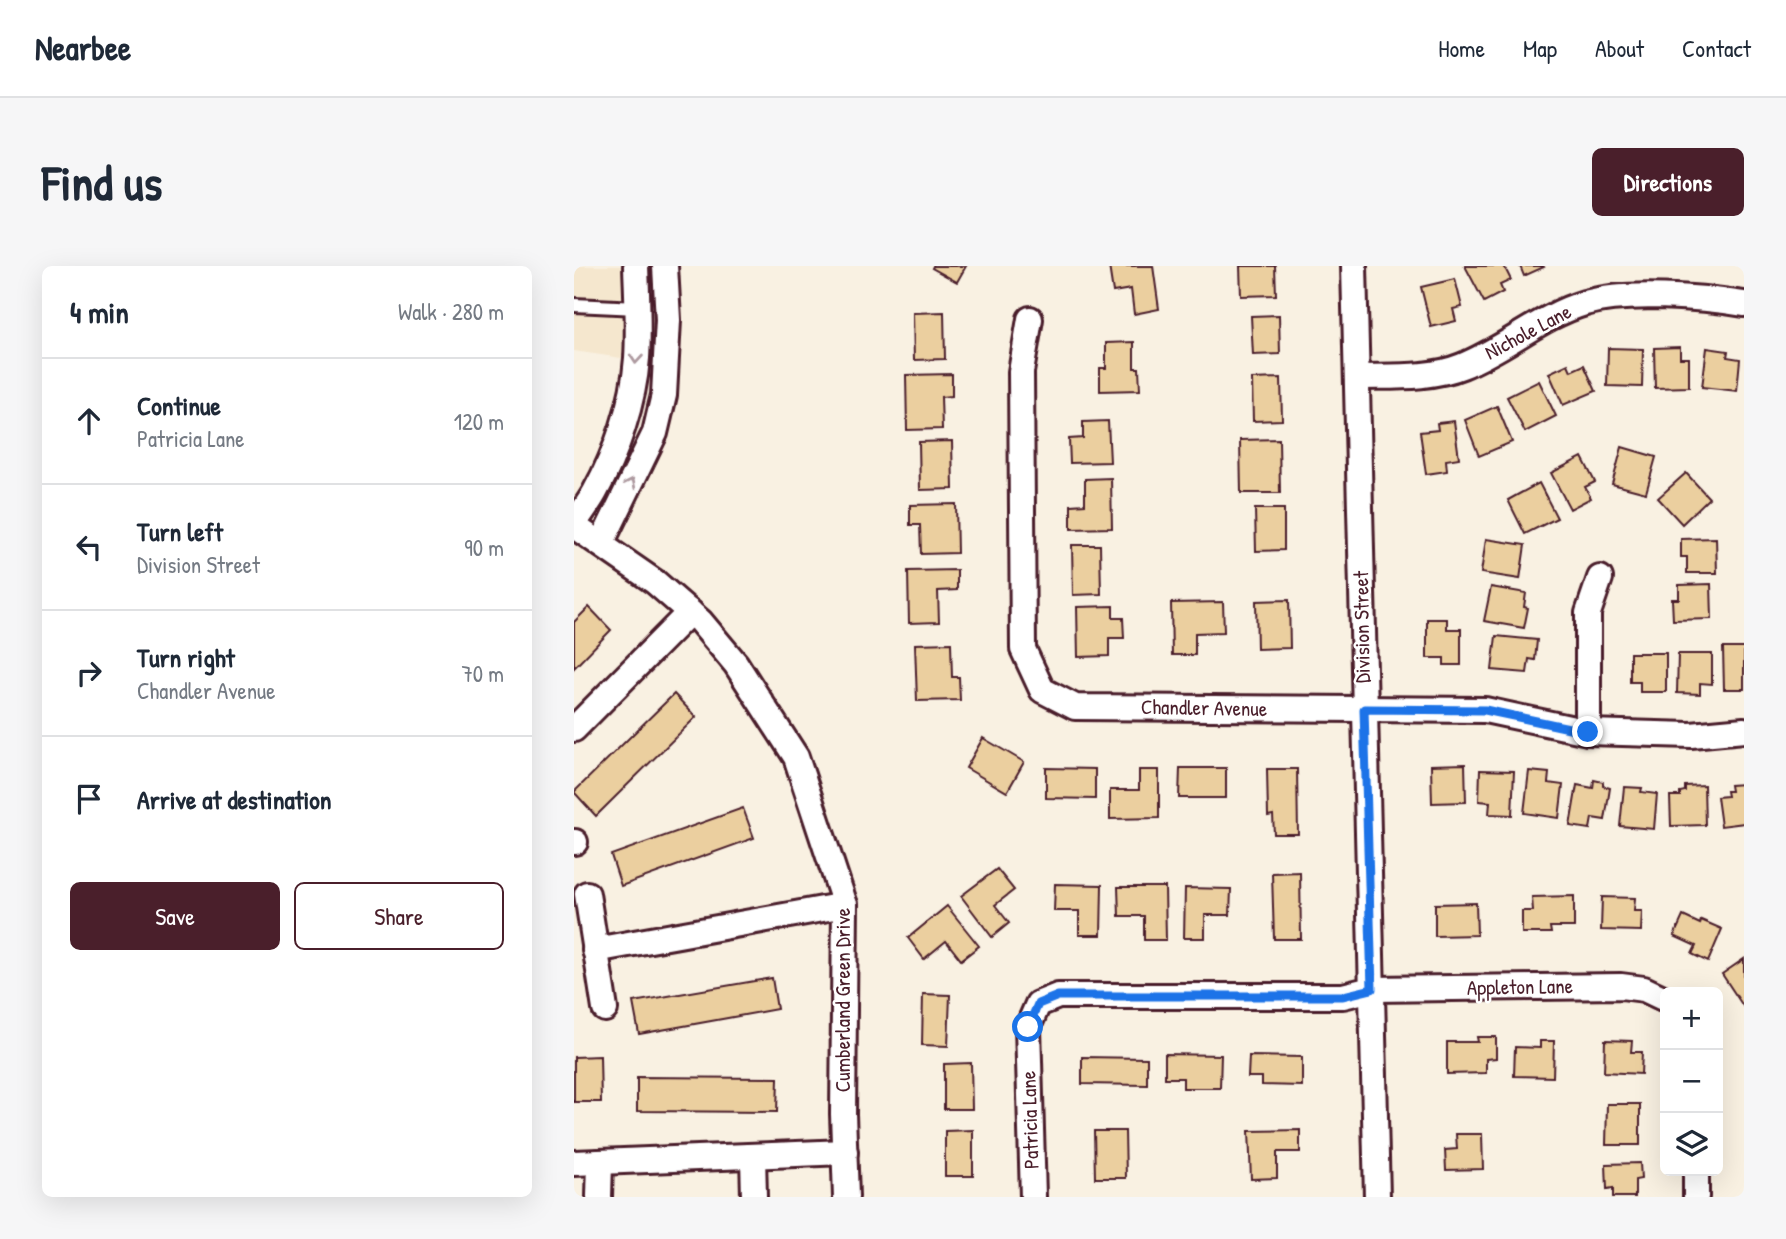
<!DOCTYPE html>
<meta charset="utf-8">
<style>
body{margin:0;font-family:"Patrick Hand",sans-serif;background:#f6f6f7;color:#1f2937}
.controls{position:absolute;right:21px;bottom:21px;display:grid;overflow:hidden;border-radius:10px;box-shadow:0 7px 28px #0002}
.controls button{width:63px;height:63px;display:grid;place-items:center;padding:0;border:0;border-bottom:2px solid #e0e1e3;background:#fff;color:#1f2937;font:35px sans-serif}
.stop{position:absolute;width:21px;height:21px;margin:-16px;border:5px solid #1a73e8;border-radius:50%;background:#fff}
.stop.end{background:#1a73e8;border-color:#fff;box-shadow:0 2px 7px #0008}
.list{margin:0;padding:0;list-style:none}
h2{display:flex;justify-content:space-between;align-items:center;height:91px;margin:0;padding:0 28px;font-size:30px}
h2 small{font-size:23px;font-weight:400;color:#747a83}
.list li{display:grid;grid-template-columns:46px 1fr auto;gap:21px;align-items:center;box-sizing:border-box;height:126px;padding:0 28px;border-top:2px solid #e0e1e3}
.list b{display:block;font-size:26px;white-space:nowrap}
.list p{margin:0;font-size:23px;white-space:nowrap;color:#747a83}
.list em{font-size:23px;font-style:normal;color:#747a83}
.actions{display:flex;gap:14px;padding:21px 28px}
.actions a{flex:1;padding:16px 0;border:2px solid #4a1f2b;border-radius:10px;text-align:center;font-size:24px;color:#4a1f2b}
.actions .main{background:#4a1f2b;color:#fff}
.icon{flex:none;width:38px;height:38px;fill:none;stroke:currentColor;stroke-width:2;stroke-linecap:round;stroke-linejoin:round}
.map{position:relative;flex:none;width:1170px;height:931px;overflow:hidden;border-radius:10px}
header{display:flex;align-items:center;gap:42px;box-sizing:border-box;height:98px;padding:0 35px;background:#fff;border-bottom:2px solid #e0e1e3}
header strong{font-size:33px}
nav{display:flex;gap:38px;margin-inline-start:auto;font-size:24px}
.intro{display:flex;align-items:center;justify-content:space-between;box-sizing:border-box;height:168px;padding:0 42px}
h1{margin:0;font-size:49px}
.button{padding:18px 32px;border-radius:10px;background:#4a1f2b;color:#fff;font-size:24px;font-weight:700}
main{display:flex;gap:42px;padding:0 42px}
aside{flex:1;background:#fff;border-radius:10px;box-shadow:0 7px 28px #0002}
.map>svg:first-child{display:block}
</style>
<header>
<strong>Nearbee</strong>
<nav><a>Home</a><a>Map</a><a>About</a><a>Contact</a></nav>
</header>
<div class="intro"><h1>Find us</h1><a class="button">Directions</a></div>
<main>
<aside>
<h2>4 min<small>Walk · 280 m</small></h2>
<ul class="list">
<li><svg class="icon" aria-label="ahead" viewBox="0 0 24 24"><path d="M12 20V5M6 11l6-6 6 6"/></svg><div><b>Continue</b><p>Patricia Lane</p></div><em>120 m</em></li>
<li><svg class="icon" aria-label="left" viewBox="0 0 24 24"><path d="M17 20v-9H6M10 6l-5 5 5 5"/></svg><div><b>Turn left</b><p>Division Street</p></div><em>90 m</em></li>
<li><svg class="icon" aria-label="right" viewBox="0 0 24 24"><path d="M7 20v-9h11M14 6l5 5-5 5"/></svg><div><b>Turn right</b><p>Chandler Avenue</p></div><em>70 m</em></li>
<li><svg class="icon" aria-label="arrive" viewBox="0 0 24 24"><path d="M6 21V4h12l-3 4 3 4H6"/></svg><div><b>Arrive at destination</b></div></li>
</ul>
<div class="actions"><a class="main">Save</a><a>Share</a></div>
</aside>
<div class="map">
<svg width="1170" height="931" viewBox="0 0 1170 931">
<rect width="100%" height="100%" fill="#f9f1e2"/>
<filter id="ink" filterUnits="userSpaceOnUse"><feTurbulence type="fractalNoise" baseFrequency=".0143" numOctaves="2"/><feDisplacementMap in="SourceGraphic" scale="14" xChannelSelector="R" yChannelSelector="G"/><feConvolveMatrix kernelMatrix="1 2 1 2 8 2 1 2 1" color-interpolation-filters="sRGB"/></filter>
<g filter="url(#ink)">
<polygon fill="#f5e7ce" points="0,0 55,0 54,93 0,85"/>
<g fill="#ebcf9f" stroke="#4a1f2b" stroke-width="2">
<polygon points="359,0 392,0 383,16 358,2"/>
<polygon points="535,0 579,0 585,43 560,48 557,23 539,26"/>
<polygon points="666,0 701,0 702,29 667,30"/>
<polygon points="891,0 930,0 937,14 926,19 929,26 910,36"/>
<polygon points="946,0 969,0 970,1 950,10"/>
<polygon points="881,13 888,41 879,43 882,55 857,61 847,21"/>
<polygon points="370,46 371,93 340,94 339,47"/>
<polygon points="705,49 706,88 679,89 677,50"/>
<polygon points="560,76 560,102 565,102 566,124 526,125 526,102 532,102 532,77"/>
<polygon points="1106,81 1106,92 1115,92 1115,121 1081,122 1080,82"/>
<polygon points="1034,82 1069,83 1068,121 1033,120"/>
<polygon points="1133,82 1154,85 1153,91 1166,93 1163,125 1128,121"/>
<polygon points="994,98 997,105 1010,99 1022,125 989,139 975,107"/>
<polygon points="378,108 378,130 367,131 368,163 333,164 332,109"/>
<polygon points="707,112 708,154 679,155 678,113"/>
<polygon points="965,115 982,150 951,166 933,131"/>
<polygon points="923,140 938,176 905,190 891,154"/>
<polygon points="534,155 536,196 496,197 495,173 509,172 509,156"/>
<polygon points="880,155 885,192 872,194 873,205 852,208 846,166 864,164 863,157"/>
<polygon points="705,173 706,227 667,227 666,174"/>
<polygon points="378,175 379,223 346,224 345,176"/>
<polygon points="1048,181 1082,191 1072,227 1038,218"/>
<polygon points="1008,191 1021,216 1011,221 1017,232 996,243 977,207"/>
<polygon points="1112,207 1135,232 1108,258 1084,232"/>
<polygon points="537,212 538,262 497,263 497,239 511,238 511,213"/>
<polygon points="965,217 983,252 951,268 934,234"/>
<polygon points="382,238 383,287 347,288 346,259 336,259 336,239"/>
<polygon points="681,243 710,243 710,284 682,285"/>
<polygon points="1142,272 1143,307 1113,307 1113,291 1107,291 1107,273"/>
<polygon points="912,273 951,279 946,313 907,307"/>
<polygon points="498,279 526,279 527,328 499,329"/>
<polygon points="383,304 383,324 364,325 365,356 335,357 334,305"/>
<polygon points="1137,318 1138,353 1099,354 1098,333 1105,333 1105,319"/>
<polygon points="917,321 952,327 950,341 954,342 950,362 910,355"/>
<polygon points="715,334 716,382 683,383 682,335"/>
<polygon points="649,336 650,366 621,367 621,389 598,389 597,337"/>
<polygon points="539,340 539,352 549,352 550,372 535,372 535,390 504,391 503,341"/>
<polygon points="15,341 37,364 0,402 0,356"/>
<polygon points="853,353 873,353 873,363 887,363 887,399 870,399 870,392 853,392"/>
<polygon points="922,370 963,374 961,394 955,393 953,407 918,404"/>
<polygon points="377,377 378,411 385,411 386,434 343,435 341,378"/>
<polygon points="1149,382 1170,382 1170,423 1150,423"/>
<polygon points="1056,387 1092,387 1092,426 1066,426 1066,416 1056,416"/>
<polygon points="1104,388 1138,388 1138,418 1126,417 1126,428 1103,427"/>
<polygon points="100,428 122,451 22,550 0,526"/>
<polygon points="409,472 450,496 433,526 392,502"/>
<polygon points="891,498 892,536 858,537 857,499"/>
<polygon points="472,502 521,503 521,533 472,532"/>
<polygon points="606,502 652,502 652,532 605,532"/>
<polygon points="693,503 723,503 724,568 700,568 699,549 694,550"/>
<polygon points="565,504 585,504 585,552 536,553 536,524 565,524"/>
<polygon points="906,504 940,505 938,549 915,548 916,536 905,535"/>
<polygon points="955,505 975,507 974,517 989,519 985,552 950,547"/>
<polygon points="1020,514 1029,516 1029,520 1036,522 1031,554 1018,552 1016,563 996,560 1003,519 1019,522"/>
<polygon points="1170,518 1170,557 1147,560 1143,531 1153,530 1152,525 1157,525 1156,519"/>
<polygon points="1130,519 1131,559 1097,560 1096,530 1106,530 1106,526 1111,525 1111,520"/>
<polygon points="1050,521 1068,522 1067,526 1083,528 1080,563 1046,560"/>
<polygon points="169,542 180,572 47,620 37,589"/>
<polygon points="423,603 440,624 421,639 435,657 418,671 387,630"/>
<polygon points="726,606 727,673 700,673 698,607"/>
<polygon points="481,618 528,619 527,669 505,669 505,645 480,645"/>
<polygon points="544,621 591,621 592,674 570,674 570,650 545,650"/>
<polygon points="611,622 657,623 656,649 631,649 631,672 610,672"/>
<polygon points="1000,630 1000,661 976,661 977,667 948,667 948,645 959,645 958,631"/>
<polygon points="1028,631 1061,632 1060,645 1068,645 1067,665 1027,664"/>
<polygon points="902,637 903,669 861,670 861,638"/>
<polygon points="373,640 405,680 387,694 372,675 350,693 334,672"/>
<polygon points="1109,650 1126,658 1127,654 1148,663 1134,696 1118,688 1122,680 1100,670"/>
<polygon points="1170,693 1170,739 1169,740 1148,708"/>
<polygon points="198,712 203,743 65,768 59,736"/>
<polygon points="349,728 376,729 374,780 348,779"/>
<polygon points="903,771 922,771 922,792 912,793 912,807 873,808 873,776 904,776"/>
<polygon points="1031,774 1058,775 1057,786 1068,786 1067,808 1030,806"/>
<polygon points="966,775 980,775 979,811 940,810 941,781 966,782"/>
<polygon points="591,788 647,789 646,822 609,822 609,812 591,812"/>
<polygon points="26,790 27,836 0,836 0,791"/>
<polygon points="675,790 728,791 728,820 688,819 688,811 674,811"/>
<polygon points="508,791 573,792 573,819 508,818"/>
<polygon points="397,797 398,843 370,843 370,798"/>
<polygon points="63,811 204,812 203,846 63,845"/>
<polygon points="1033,838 1066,838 1066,879 1032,879"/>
<polygon points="399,864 399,910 371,910 371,865"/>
<polygon points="726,864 726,886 703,886 703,912 677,913 675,865"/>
<polygon points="520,865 551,865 552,912 521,912"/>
<polygon points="882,868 908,868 909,903 872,904 871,884 883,883"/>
<polygon points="1066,897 1067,913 1061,914 1061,931 1039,931 1039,922 1033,923 1032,898"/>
</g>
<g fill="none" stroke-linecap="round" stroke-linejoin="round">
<g stroke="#4a1f2b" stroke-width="18">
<polyline id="lane" points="0,39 64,42"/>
</g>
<g stroke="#4a1f2b" stroke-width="30">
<g id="street">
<polyline points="780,0 803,931"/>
<polyline points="456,53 447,106 449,383 468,424 501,441 911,444 1014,466 1117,469 1170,464"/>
<path d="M783,111C817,110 856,113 888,100C931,83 967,50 1011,37C1051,25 1128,31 1170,38"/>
<path d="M0,258C7,247 15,237 21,226C42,188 60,136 63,92C65,62 63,31 62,0"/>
<polyline points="0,260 81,316 126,355 162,398 222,491 271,639 269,848 272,931"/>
<polyline points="27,278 81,167 90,129 94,54 91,0"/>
<polyline points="0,463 116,346"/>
<polyline points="1014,466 1014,347 1026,312"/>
<polyline points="0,576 1,576"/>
<polyline points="13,628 31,743"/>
<polyline points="21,684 271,639"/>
<polyline points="179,890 180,931"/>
<polyline points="0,897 271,886"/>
<polyline points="25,931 26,896"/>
<polyline points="459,931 454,761 464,738 484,730 769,730 798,723 1047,720 1070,723 1091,733"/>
<polyline points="1122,931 1122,905"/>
</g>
</g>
<use href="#lane" stroke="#fff" stroke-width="12"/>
<use href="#street" stroke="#fff" stroke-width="24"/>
</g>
<defs><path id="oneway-chevron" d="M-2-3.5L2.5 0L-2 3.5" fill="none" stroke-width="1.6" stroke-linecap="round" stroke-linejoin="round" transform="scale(1.75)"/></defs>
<g stroke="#ae9aa0">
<use href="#oneway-chevron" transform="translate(62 93) rotate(95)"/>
<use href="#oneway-chevron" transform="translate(57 217) rotate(-64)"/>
</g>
</g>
<g fill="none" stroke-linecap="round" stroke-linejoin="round" filter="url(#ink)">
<polyline stroke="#1a73e8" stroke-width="9" points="454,761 464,738 484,730 769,730 798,723 790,443 911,444 1014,466"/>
</g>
<g text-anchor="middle" stroke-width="5" stroke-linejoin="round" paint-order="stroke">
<g font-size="21" fill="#4a1f2b" stroke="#fff">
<text transform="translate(954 66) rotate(-28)" y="7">Nichole Lane</text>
<text transform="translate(788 361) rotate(-91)" y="7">Division Street</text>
<text transform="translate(630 442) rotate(1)" y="7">Chandler Avenue</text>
<text transform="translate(946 721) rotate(-1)" y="7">Appleton Lane</text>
<text transform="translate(269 734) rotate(-90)" y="7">Cumberland Green Drive</text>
<text transform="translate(456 854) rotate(-92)" y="7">Patricia Lane</text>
</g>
</g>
</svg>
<div class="controls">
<button>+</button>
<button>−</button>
<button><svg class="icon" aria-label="layers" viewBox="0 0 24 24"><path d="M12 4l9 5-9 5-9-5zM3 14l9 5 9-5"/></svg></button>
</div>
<div class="stop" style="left:454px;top:761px"></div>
<div class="stop end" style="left:1014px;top:466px"></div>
</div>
</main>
